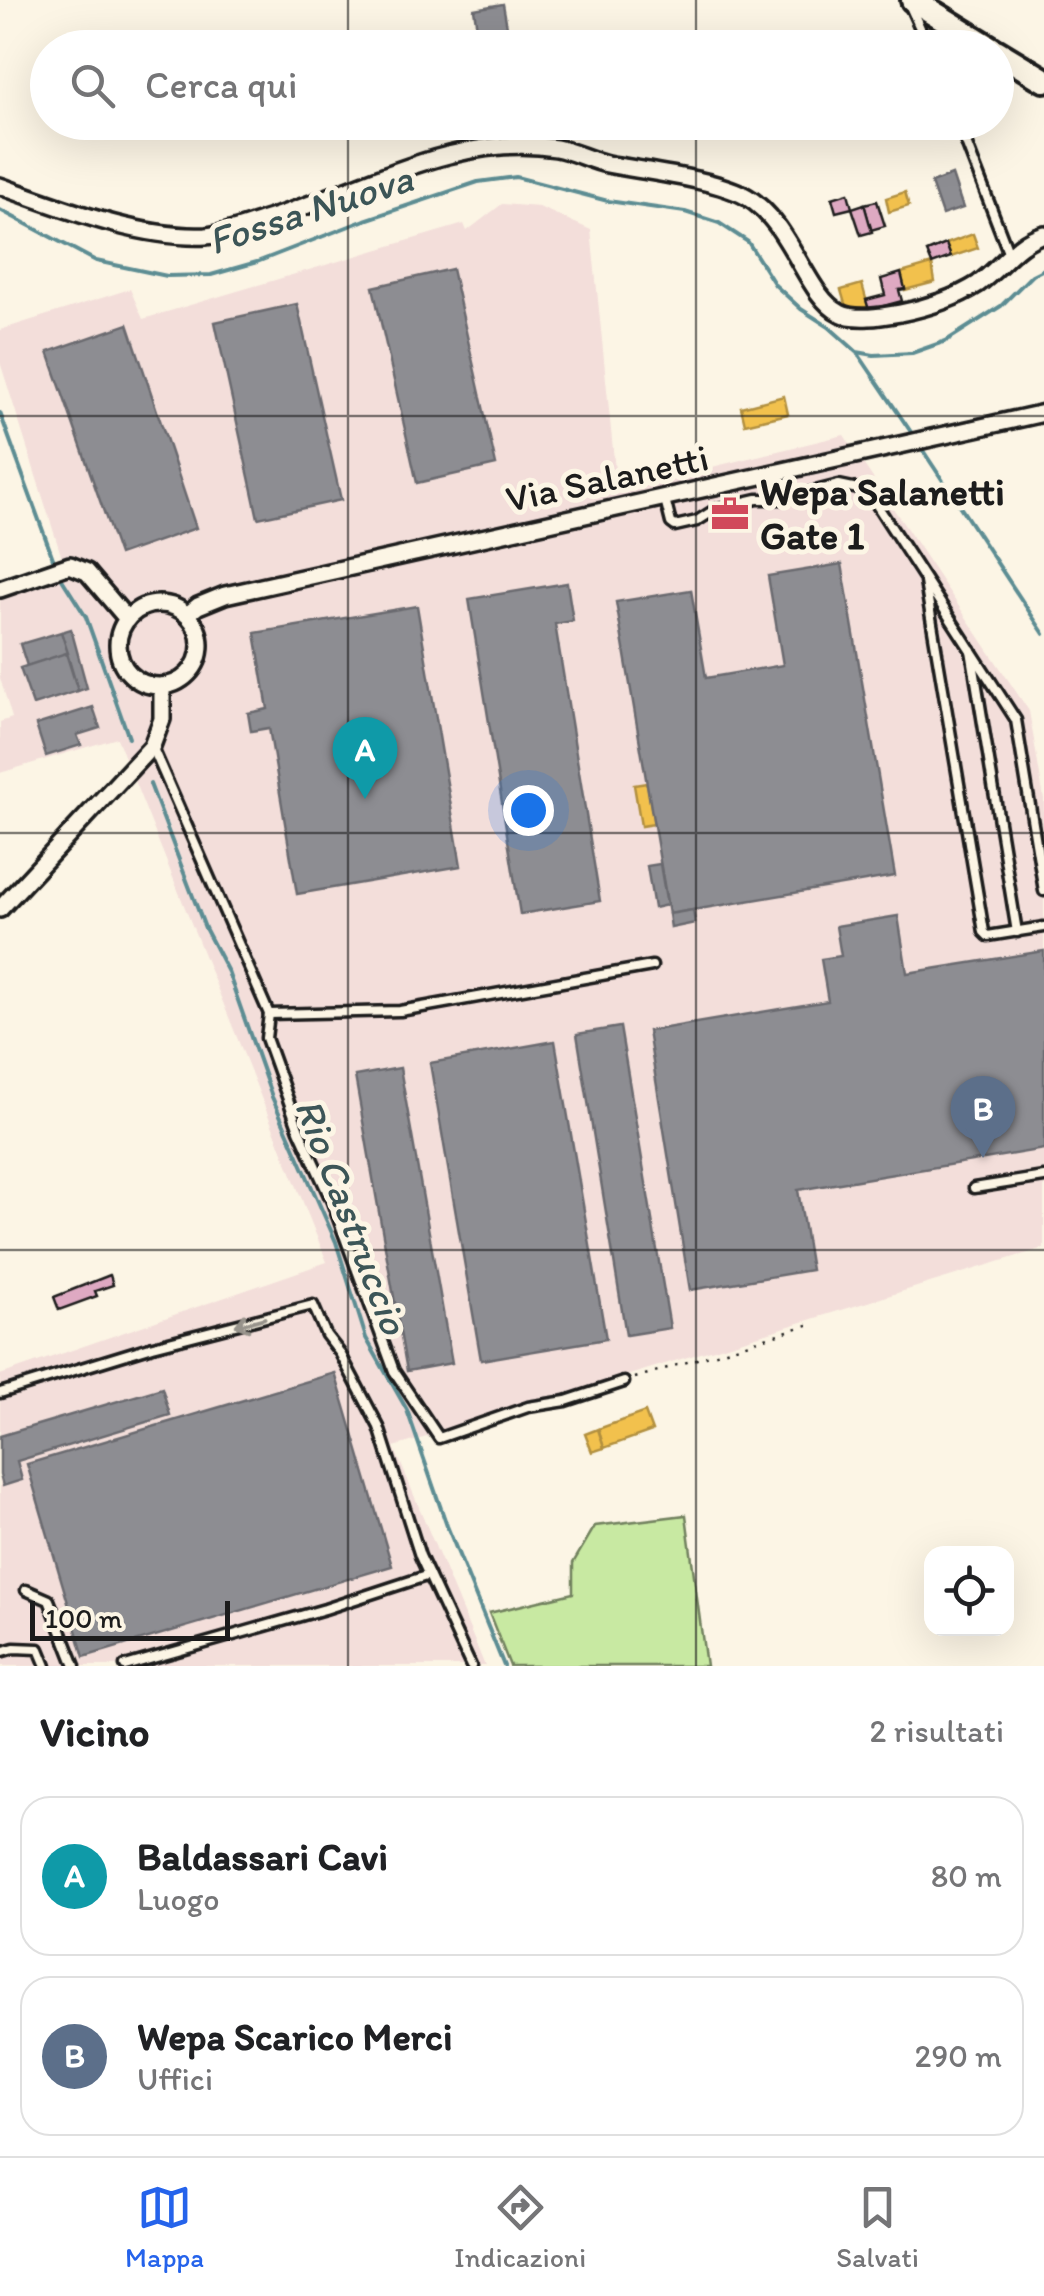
<!DOCTYPE html>
<html lang="it">
<style>
body{margin:0;font-family:Itim,sans-serif;background:#f2f2f2;color:#202124}
.controls{position:absolute;right:30px;bottom:30px;display:grid;overflow:hidden;border-radius:20px;box-shadow:0 10px 40px #0002}
.controls button{width:90px;height:90px;display:grid;place-items:center;padding:0;border:0;border-bottom:2px solid #e0e0e0;background:#fff;color:#202124;font:50px sans-serif}
.scale{position:absolute;left:30px;bottom:25px;width:200px;box-sizing:border-box;padding-left:10px;border:5px solid #1c1c1c;border-top:0;font-size:28px;line-height:35px;white-space:nowrap;color:#1c1c1c;-webkit-text-stroke:8px #fcf5e5;paint-order:stroke}
.you{position:absolute;left:528px;top:810px;width:35px;height:35px;margin:-25px;border:8px solid #fff;border-radius:50%;background:#1a73e8;box-shadow:0 0 0 15px #1a73e833}
.badge{display:grid;place-items:center;width:65px;height:65px;border-radius:50%;background:#2563eb;color:#fff;font-size:32px;font-weight:700}
.pin{position:absolute;translate:-50% -82px;filter:drop-shadow(0 2px 5px #0008)}
.pin::after{content:'';position:absolute;top:52px;width:35px;height:30px;background:inherit;clip-path:polygon(0 0,100% 0,50% 100%)}
.list{margin:0;padding:0;list-style:none}
h2{display:flex;justify-content:space-between;align-items:center;height:130px;margin:0;padding:0 40px;font-size:42px}
h2 small{font-size:32px;font-weight:400;color:#757577}
.list li{display:grid;grid-template-columns:65px 1fr auto;gap:30px;align-items:center;box-sizing:border-box;height:160px;margin:0 20px 20px;padding:0 20px;border:2px solid #e0e0e0;border-radius:30px}
.list b{display:block;font-size:38px;white-space:nowrap}
.list p{margin:0;font-size:32px;white-space:nowrap;color:#757577}
.list em{font-size:32px;font-style:normal;color:#757577}
.icon{flex:none;width:55px;height:55px;fill:none;stroke:currentColor;stroke-width:2;stroke-linecap:round;stroke-linejoin:round}
.map{position:relative;flex:none;width:1044px;height:1666px;overflow:hidden}
.search{position:absolute;background:#fff;box-shadow:0 10px 40px #0002;left:30px;right:30px;top:30px;height:110px;display:flex;align-items:center;gap:25px;box-sizing:border-box;padding:0 35px;border-radius:55px;color:#757577;font-size:38px}
.sheet{height:490px;background:#fff}
nav{display:flex;justify-content:space-around;align-items:center;box-sizing:border-box;height:140px;border-top:2px solid #e0e0e0;background:#fff;font-size:28px;color:#757577}
nav a{display:grid;justify-items:center;gap:5px}
nav .on{color:#2563eb}
.map>svg:first-child{display:block}
</style>
<div class="map">
<svg width="1044" height="1666" viewBox="0 0 1044 1666">
<rect width="100%" height="100%" fill="#fcf5e5"/>
<filter id="ink" filterUnits="userSpaceOnUse"><feTurbulence type="fractalNoise" baseFrequency=".01" numOctaves="2"/><feDisplacementMap in="SourceGraphic" scale="20" xChannelSelector="R" yChannelSelector="G"/><feConvolveMatrix kernelMatrix="1 2 1 2 8 2 1 2 1" color-interpolation-filters="sRGB"/></filter>
<g filter="url(#ink)">
<polygon fill="#f3deda" points="502,204 539,207 591,230 617,490 844,435 1029,711 1044,799 1044,1248 394,1447 485,1666 0,1666 0,1375 327,1262 117,738 0,773 0,722 12,718 0,678 0,600 14,595 7,577 62,558 0,362 0,330 130,289 143,319 464,224 467,231"/>
<polygon fill="#c8e9a2" stroke="#72825f" stroke-width="2.5" points="686,1515 706,1666 510,1666 489,1613 573,1593 573,1563 595,1526"/>
<g fill="#f2c14e" stroke="#b2903f" stroke-width="2.5">
<polygon points="905,192 909,206 889,212 886,198"/>
<polygon points="973,234 978,248 951,257 946,244"/>
<polygon points="932,264 935,282 905,290 901,273"/>
<polygon points="862,284 869,310 848,314 841,290"/>
<polygon points="784,396 788,414 745,424 741,407"/>
<polygon points="647,783 654,824 641,826 634,785"/>
<polygon points="645,1412 652,1431 604,1448 598,1429"/>
<polygon points="598,1429 604,1448 592,1452 585,1434"/>
</g>
<polygon fill="#7b5ea7" stroke="#5e4a7d" stroke-width="2.5" points="747,508 750,520 730,525 727,513"/>
<g fill="#8d8d92" stroke="#6b6b6f" stroke-width="2.5">
<polygon points="503,4 510,44 480,48 474,9"/>
<polygon points="952,175 963,208 942,215 931,183"/>
<polygon points="452,269 496,465 417,483 373,287"/>
<polygon points="297,304 341,500 258,518 215,322"/>
<polygon points="128,324 196,528 119,555 48,352"/>
<polygon points="842,564 895,876 669,914 616,602 691,590 706,678 783,665 768,576"/>
<polygon points="567,583 573,621 555,624 600,901 520,914 469,599"/>
<polygon points="417,606 461,866 297,894 269,728 251,731 248,713 268,709 255,633"/>
<polygon points="71,629 87,688 78,691 61,632"/>
<polygon points="61,632 68,653 27,666 20,644"/>
<polygon points="66,653 78,691 33,705 20,668"/>
<polygon points="93,707 100,728 77,735 81,745 46,756 36,725"/>
<polygon points="660,864 667,905 654,908 647,866"/>
<polygon points="693,910 695,923 671,928 669,914"/>
<polygon points="898,916 907,973 1044,951 1044,1149 798,1190 811,1270 690,1290 648,1031 828,1001 821,959 841,956 836,926"/>
<polygon points="620,1027 670,1328 626,1335 577,1034"/>
<polygon points="555,1041 606,1339 481,1360 430,1063"/>
<polygon points="400,1068 452,1363 407,1371 355,1076"/>
<polygon points="335,1373 392,1566 84,1657 27,1464"/>
<polygon points="162,1388 170,1415 17,1461 22,1480 3,1486 0,1475 0,1436"/>
</g>
<g fill="none" stroke-linecap="round" stroke-linejoin="round">
<g stroke="#5d8d93" stroke-width="4">
<polyline points="0,210 96,261 167,276 211,275 257,262 365,220 478,182 516,177 608,201 685,212 719,223 748,242 775,285 801,309 829,327 857,352 874,355 912,353 946,341 1001,306 1032,275 1044,269"/>
<polyline points="859,355 915,438"/>
<polyline points="0,413 55,564"/>
<polyline points="920,446 1044,634"/>
<polyline points="58,573 86,617 129,738"/>
<polyline points="150,784 205,928 228,972 272,1097 336,1242 366,1338 407,1410 447,1526 504,1666"/>
</g>
</g>
<g fill="#dea9c2" stroke="#1c1c1c" stroke-width="2.5">
<polygon points="848,193 852,208 836,212 832,198"/>
<polygon points="877,201 885,226 871,230 864,204"/>
<polygon points="864,204 872,232 861,235 852,208"/>
<polygon points="946,244 951,257 932,264 927,252"/>
<polygon points="901,273 905,289 899,290 902,301 869,310 866,300 885,295 881,279"/>
<polygon points="110,1275 113,1285 95,1291 97,1296 59,1310 54,1297"/>
</g>
<g fill="none" stroke-linecap="round" stroke-linejoin="round">
<g stroke="#1c1c1c" stroke-width="15">
<g id="service">
<polyline points="910,6 929,48"/>
<polyline points="958,122 1009,254"/>
<polyline points="665,499 671,523 675,526 697,521 716,509 731,505 757,499 784,499 839,485 858,489 871,496 1016,720 1044,891"/>
<polyline points="925,582 984,932 988,936 1044,927"/>
<polyline points="971,650 1017,932"/>
<polyline points="152,746 269,1014 400,1011 652,966"/>
<polyline points="269,1014 266,1038 299,1130 332,1202 394,1371 439,1438 528,1407 566,1401 624,1382"/>
<polyline points="974,1188 1044,1177"/>
<polyline points="0,1393 153,1346 313,1305 326,1335 340,1353 379,1427 420,1556 471,1666"/>
<polyline points="26,1590 49,1600 75,1666"/>
<polyline points="0,1652 14,1648 39,1649 46,1666"/>
<polyline points="125,1666 325,1609 429,1575"/>
</g>
</g>
<g stroke="#1c1c1c" stroke-width="22">
<g id="minor">
<path d="M0,186C62,208 139,239 206,236C228,234 251,224 271,218C363,189 457,132 556,148C573,151 589,160 607,164C642,171 717,179 747,197C792,224 806,296 840,313C855,321 883,316 900,313C925,308 956,298 978,284C1001,268 1016,242 1044,234"/>
<polyline points="0,589 70,565 87,572 127,619"/>
<circle cx="159" cy="645" r="41"/>
<polyline points="187,615 198,606 225,595 1044,413"/>
<polyline points="0,909 152,746 162,719 162,686"/>
</g>
</g>
<g stroke="#1c1c1c" stroke-width="30">
<g id="secondary">
<polyline points="913,0 991,48"/>
<polyline points="996,51 1044,80"/>
</g>
</g>
<polyline stroke="#1c1c1c" stroke-width="2.5" stroke-dasharray="2.5 8" stroke-linecap="butt" points="635,1378 814,1323"/>
<use href="#service" stroke="#fcf5e5" stroke-width="8"/>
<use href="#minor" stroke="#fcf5e5" stroke-width="15"/>
<use href="#secondary" stroke="#fcf5e5" stroke-width="22"/>
</g>
<defs><path id="oneway-shaft" d="M-6 0H5M1.5-3L5.5 0L1.5 3" fill="none" stroke-width="1.6" stroke-linecap="round" stroke-linejoin="round" transform="scale(2.5)"/></defs>
<use stroke="#97938b" href="#oneway-shaft" transform="translate(250 1322) rotate(165)"/>
</g>
<path fill="none" stroke="#1c1c1c" stroke-width="2.5" stroke-opacity="0.55" d="M348,0V48M696,0V48M348,122V1666M696,122V1666M0,416H1044M0,833H1044M0,1250H1044"/>
<defs>
<g id="office-bare" transform="scale(3)"><path d="M-6-3h4V-5.5h4V-3h4V5H-6ZM-1-4.5V-3h2v-1.5ZM-6 0V1H6V0Z" fill="#d1495b" stroke="#fcf5e5" stroke-width="2.5" paint-order="stroke"/></g>
</defs>
<g fill-rule="evenodd">
<use href="#office-bare" x="730" y="514"/>
</g>
<g text-anchor="middle" stroke-width="10" stroke-linejoin="round" paint-order="stroke">
<g font-size="38" fill="#1c1c1c" stroke="#fcf5e5">
<text transform="translate(607 478) rotate(-12)" y="13">Via Salanetti</text>
</g>
<g font-size="38" font-weight="bold" fill="#1c1c1c" stroke="#fcf5e5" text-anchor="start">
<text x="760" y="505">Wepa Salanetti<tspan x="760" dy="44">Gate 1</tspan></text>
</g>
<g font-size="40" font-style="italic" fill="#3c5557" stroke="#fcf5e5">
<text transform="translate(310 209) rotate(-18)" y="14">Fossa Nuova</text>
<text transform="translate(352 1216) rotate(69)" y="14">Rio Castruccio</text>
</g>
</g>
</svg>
<div class="controls">
<button><svg class="icon" aria-label="locate" viewBox="0 0 24 24"><circle cx="12" cy="12" r="6"/><path d="M12 2v4M12 18v4M2 12h4M18 12h4"/></svg></button>
</div>
<div class="scale">100 m</div>
<div class="you"></div>
<div class="pin badge" style="left:365px;top:799px;background:#0f9aa8">A</div>
<div class="pin badge" style="left:983px;top:1158px;background:#5c6f8a">B</div>
<div class="search"><svg class="icon" aria-label="search" viewBox="0 0 24 24"><circle cx="10" cy="10" r="6"/><path d="M15 15l6 6"/></svg>Cerca qui</div>
</div>
<section class="sheet">
<h2>Vicino<small>2 risultati</small></h2>
<ul class="list">
<li><span class="badge" style="background:#0f9aa8">A</span><div><b>Baldassari Cavi</b><p>Luogo</p></div><em>80 m</em></li>
<li><span class="badge" style="background:#5c6f8a">B</span><div><b>Wepa Scarico Merci</b><p>Uffici</p></div><em>290 m</em></li>
</ul>
</section>
<nav>
<a class="on"><svg class="icon" aria-label="map" viewBox="0 0 24 24"><path d="M3 6l6-2 6 2 6-2v14l-6 2-6-2-6 2zM9 4v14M15 6v14"/></svg>Mappa</a>
<a><svg class="icon" aria-label="directions" viewBox="0 0 24 24"><path d="M12 3l9 9-9 9-9-9zM9 14v-3h6M13 9l2 2-2 2"/></svg>Indicazioni</a>
<a><svg class="icon" aria-label="saved" viewBox="0 0 24 24"><path d="M7 4h10v16l-5-4-5 4z"/></svg>Salvati</a>
</nav>
